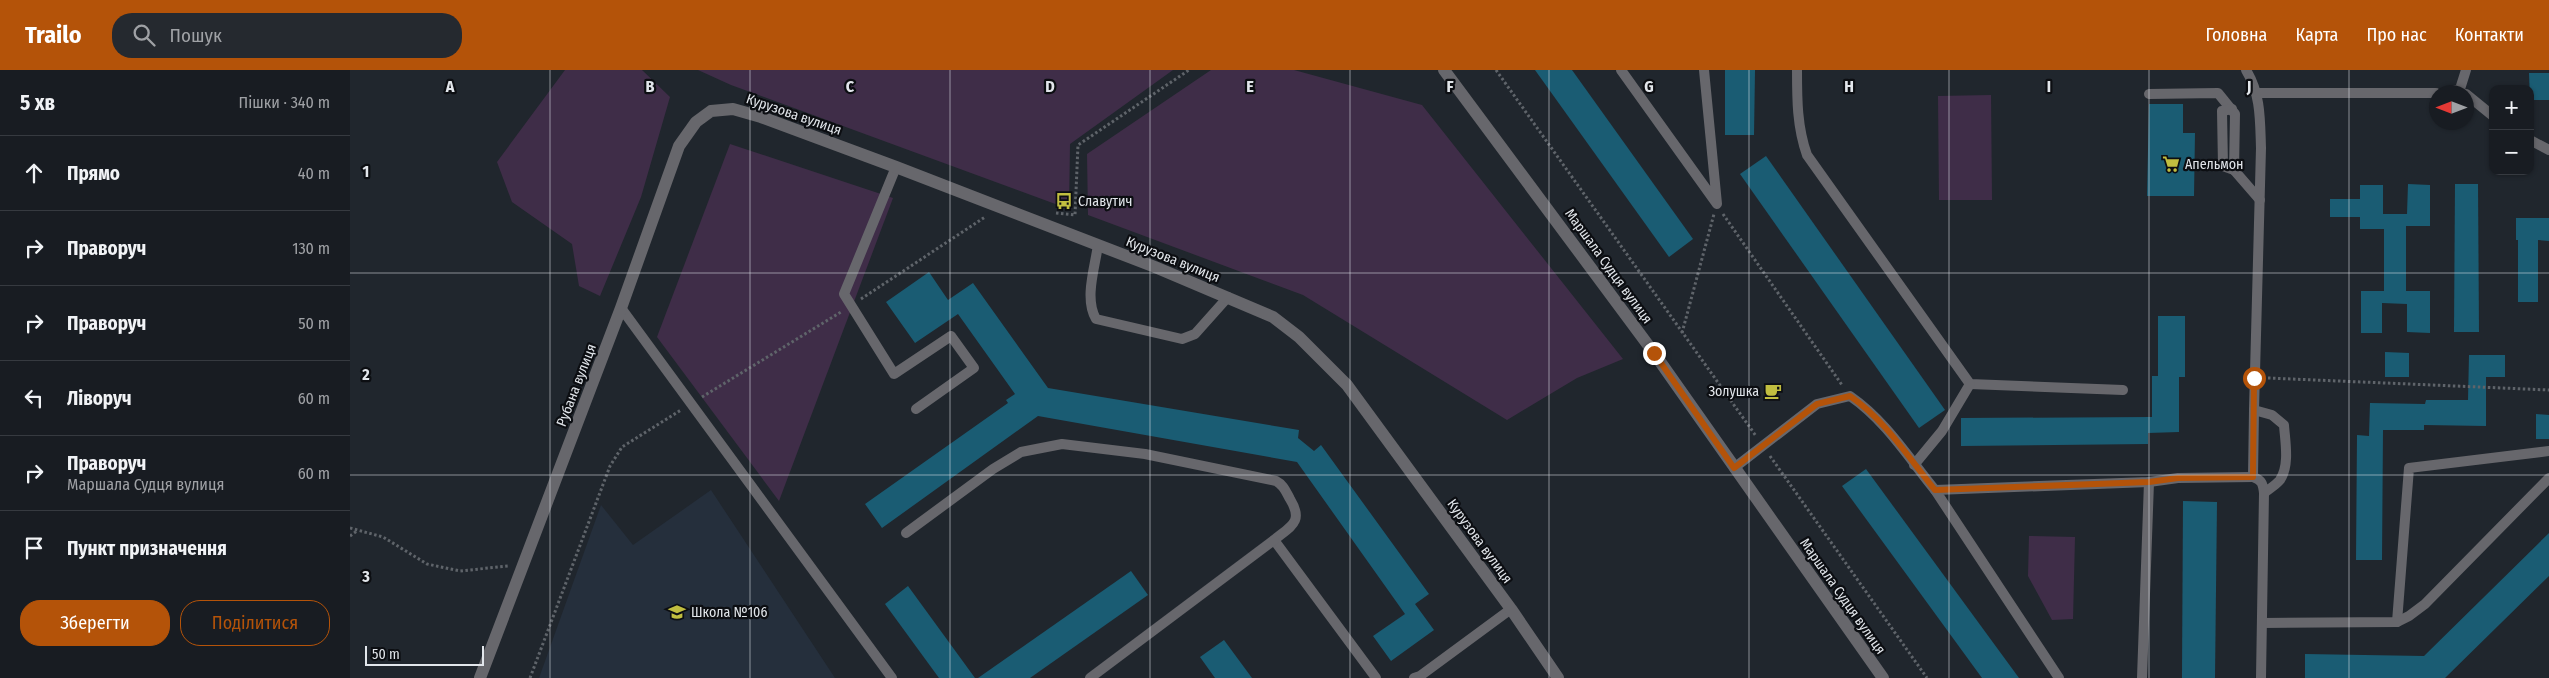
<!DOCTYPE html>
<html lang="uk">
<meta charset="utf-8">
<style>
body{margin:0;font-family:"Fira Sans Condensed",sans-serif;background:#25292f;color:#f1f3f6}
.controls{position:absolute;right:15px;top:15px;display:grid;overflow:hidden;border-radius:10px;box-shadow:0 1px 4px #0004}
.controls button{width:45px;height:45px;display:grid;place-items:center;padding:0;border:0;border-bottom:1px solid #363a40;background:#181c22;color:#f1f3f6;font:25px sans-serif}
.compass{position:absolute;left:2079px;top:15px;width:45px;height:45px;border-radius:50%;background:#181c22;box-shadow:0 1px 4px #0004;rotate:270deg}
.scale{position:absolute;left:15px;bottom:12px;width:119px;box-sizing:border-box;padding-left:5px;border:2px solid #e2e6eb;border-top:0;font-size:14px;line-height:18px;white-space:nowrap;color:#e2e6eb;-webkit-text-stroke:4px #0c0e12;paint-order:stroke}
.stop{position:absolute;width:15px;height:15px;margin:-11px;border:4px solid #b45309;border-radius:50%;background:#fff}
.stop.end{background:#b45309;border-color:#fff;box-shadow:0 1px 5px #0008}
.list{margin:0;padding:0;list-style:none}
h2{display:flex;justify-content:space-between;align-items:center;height:65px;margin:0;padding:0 20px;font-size:21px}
h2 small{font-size:16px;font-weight:400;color:#9fa1a5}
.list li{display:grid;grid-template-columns:32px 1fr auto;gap:15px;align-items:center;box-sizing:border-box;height:75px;padding:0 20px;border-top:1px solid #363a40}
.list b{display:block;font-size:19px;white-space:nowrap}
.list p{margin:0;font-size:16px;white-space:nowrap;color:#9fa1a5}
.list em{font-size:16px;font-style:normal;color:#9fa1a5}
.actions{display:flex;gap:10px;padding:15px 20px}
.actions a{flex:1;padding:11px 0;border:1px solid #b45309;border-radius:20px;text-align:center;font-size:18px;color:#b45309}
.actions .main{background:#b45309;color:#fff}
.icon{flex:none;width:28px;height:28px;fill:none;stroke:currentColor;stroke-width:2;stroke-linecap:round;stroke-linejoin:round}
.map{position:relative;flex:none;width:2199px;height:608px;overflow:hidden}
header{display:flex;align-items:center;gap:30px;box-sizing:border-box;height:70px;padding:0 25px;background:#b45309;color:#fff}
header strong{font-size:24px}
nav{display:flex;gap:28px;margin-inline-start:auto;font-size:18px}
.search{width:350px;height:45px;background:#25292f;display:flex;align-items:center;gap:12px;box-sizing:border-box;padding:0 18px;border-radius:20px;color:#9fa1a5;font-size:19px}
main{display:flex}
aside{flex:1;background:#181c22}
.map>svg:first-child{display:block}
</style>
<header>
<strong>Trailo</strong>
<div class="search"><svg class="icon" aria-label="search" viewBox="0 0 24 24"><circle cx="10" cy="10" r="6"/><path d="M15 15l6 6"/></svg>Пошук</div>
<nav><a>Головна</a><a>Карта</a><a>Про нас</a><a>Контакти</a></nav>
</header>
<main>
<aside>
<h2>5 хв<small>Пішки · 340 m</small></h2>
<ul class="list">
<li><svg class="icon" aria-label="ahead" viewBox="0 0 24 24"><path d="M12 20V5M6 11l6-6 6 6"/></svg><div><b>Прямо</b></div><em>40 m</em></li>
<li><svg class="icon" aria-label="right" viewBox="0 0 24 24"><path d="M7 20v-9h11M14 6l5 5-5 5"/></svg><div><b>Праворуч</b></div><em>130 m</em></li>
<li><svg class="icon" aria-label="right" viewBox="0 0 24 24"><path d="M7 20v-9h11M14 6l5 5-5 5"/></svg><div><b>Праворуч</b></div><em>50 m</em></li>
<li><svg class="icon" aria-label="left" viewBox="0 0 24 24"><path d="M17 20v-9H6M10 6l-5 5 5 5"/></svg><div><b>Ліворуч</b></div><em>60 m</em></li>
<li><svg class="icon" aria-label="right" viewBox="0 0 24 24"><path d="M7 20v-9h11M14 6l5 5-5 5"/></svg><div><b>Праворуч</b><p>Маршала Судця вулиця</p></div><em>60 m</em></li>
<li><svg class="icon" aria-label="arrive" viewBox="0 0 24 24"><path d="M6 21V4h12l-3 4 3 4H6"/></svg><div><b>Пункт призначення</b></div></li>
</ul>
<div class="actions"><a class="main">Зберегти</a><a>Поділитися</a></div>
</aside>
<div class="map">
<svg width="2199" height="608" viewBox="0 0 2199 608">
<rect width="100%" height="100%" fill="#20262d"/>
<polygon fill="#252f3c" points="361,420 485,608 189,608 251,435 283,475"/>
<g fill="#3f2d48">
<polygon points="215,0 292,0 320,27 291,127 250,226 229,216 222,174 162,132 147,92"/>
<polygon points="348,0 823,0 720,74 719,139 381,15"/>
<polygon points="861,0 944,0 1072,35 1273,289 1227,308 1157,350 953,225 738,145 737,84"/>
<polygon points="1641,25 1642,130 1589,130 1588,26"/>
<polygon points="380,74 543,128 429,431 307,267"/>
<polygon points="1679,466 1725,467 1723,549 1702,550 1678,506"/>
</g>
<g fill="#1a5c73">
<polygon points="1185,0 1222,0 1343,169 1319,187"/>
<polygon points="1375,0 1405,0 1404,65 1375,65"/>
<polygon points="2179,3 2199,3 2199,30 2180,30"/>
<polygon points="1799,34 1833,34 1833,63 1845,63 1844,126 1797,126"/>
<polygon points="1416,86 1595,340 1569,358 1390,104"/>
<polygon points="2058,114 2080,115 2080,156 2056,156 2056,221 2080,221 2080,263 2057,262 2057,234 2032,233 2032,263 2011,263 2011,221 2034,221 2034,159 2010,159 2010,147 1980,147 1980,129 2010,129 2010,115 2033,115 2033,144 2057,144"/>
<polygon points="2105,114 2128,114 2129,262 2104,262"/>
<polygon points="2166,148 2199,148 2199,171 2188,170 2188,232 2168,232 2168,170 2166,170"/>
<polygon points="579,202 598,230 623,213 698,318 949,360 948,368 964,381 971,375 1079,524 1065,534 1084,560 1041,591 1023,566 1055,544 947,392 688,346 532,458 515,434 658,333 656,330 665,324 608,244 565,273 536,232"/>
<polygon points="1808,246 1835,246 1835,307 1829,307 1829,362 1798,363 1798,374 1611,376 1611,348 1802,347 1802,306 1808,306"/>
<polygon points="2035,282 2059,283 2059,307 2035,307"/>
<polygon points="2119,285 2155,285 2155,307 2136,307 2136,356 2074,355 2074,360 2033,360 2032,490 2006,490 2007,365 2019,366 2020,333 2075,334 2076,330 2118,330"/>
<polygon points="2186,344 2199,345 2199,369 2186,369"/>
<polygon points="1516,399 1669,608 1632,608 1492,416"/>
<polygon points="1833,431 1867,432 1865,608 1832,608"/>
<polygon points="2199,463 2199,506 2095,608 1955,608 1955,584 2074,586"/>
<polygon points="781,501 798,525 680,608 628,608"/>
<polygon points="558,516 625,608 589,608 535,534"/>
<polygon points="874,570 902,608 865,608 850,587"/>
</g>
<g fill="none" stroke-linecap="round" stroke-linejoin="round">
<g stroke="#5f646a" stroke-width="3" stroke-dasharray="2.5 2.5" stroke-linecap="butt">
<polyline points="1146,0 1406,366"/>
<polyline points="706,143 725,145 728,75 839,0"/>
<polyline points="1373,144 1492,315"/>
<polyline points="511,229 635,147"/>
<polyline points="1332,263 1364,144"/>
<polyline points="1918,308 2199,320"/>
<polyline points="352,327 491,242"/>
<polyline points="1420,386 1577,608"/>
<polyline points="0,458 33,467 77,494 110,501 158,496"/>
<polyline points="0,466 7,461"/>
<polyline points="180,608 260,396 272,377 331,340"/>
</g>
<g stroke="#67676c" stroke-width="10">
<polyline points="1271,0 1367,134 1354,0"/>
<path d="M1447,0C1447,29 1447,57 1457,85L1620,314L1773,320"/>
<path d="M1896,0C1911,24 1910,50 1911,78L1904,340"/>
<polyline points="2098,22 2110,19 2116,0"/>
<polyline points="1906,23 2086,23"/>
<polyline points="1799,24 1868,23 1885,44 1884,100 1910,130"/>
<polyline points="2116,24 2143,46"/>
<polyline points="1882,39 1872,41 1873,96 1884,100"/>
<polyline points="2180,70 2199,80"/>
<polyline points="546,97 494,224 544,304 601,266 624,298 566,339"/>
<path d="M748,175C745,197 734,229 746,249L832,269L845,264L878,227"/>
<polyline points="271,238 542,608"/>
<polyline points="1564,395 1592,361 1620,314"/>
<path d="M1384,398L1467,334L1500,326C1536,351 1558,387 1585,420"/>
<path d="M556,463L643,399L671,382L712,374L795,384L926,411C934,415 936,422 940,429C954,452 941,456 924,470L1026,608"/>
<polyline points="2047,552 2059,398 2199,381"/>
<polyline points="1912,553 2047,552 2059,546 2075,534 2199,408"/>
<polyline points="740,608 924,470"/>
<polyline points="1064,608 1070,606 1161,539"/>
<polyline points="1709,608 1585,420 1799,412 1828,408 1903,407"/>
<polyline points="1792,608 1799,412"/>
<path d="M1911,608L1914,423C1913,414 1912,410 1903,407L1904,340L1922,345L1934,355C1935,371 1940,395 1930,410C1926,415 1919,419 1914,423"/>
</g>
<g stroke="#67676c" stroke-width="12">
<polyline points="1094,0 1304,283 1533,608"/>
<polyline points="130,608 271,238 329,76 346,52 361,41 383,39 411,47 546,97 805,197 923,247 949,267 997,315 1161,539 1208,608"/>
</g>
</g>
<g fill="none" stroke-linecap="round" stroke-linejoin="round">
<path stroke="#b45309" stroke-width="6" d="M1304,283L1384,398L1467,334L1500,326C1536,351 1558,387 1585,420L1799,412L1828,408L1903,407L1904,308"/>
</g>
<path fill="none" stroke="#e2e6eb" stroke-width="1" stroke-opacity="0.55" d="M200,0V608M400,0V608M600,0V608M800,0V608M1000,0V608M1199,0V608M1399,0V608M1599,0V608M1799,0V608M1999,0V608M0,203H2199M0,405H2199"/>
<defs>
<g id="supermarket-bare" transform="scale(1.35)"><path d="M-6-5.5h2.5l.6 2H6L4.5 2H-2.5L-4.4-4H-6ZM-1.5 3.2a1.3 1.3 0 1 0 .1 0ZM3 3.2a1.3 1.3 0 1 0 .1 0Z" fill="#c1be40" stroke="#0c0e12" stroke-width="2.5" paint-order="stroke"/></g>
<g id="bus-bare" transform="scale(1.35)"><path d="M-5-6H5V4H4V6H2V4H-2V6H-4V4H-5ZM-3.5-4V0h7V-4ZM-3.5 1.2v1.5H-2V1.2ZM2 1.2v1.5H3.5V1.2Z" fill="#c1be40" stroke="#0c0e12" stroke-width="2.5" paint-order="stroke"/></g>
<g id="cafe-bare" transform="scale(1.35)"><path d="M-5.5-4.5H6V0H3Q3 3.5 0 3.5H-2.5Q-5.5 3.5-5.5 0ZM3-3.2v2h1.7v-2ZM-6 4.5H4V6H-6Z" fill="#c1be40" stroke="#0c0e12" stroke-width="2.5" paint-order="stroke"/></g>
<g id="school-bare" transform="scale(1.35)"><path d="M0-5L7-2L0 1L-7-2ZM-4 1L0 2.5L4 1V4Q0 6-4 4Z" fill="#c1be40" stroke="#0c0e12" stroke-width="2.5" paint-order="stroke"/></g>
</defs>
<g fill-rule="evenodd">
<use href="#supermarket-bare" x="1821" y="94"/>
<use href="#bus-bare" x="714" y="131"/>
<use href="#cafe-bare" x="1423" y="321"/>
<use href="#school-bare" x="327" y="542"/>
</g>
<g text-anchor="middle" stroke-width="4.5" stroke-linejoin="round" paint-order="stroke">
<g font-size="14" fill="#e2e6eb" stroke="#0c0e12">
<text transform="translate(444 44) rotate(19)" y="5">Курузова вулиця</text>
<text transform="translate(823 189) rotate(22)" y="5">Курузова вулиця</text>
<text transform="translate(1259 196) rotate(54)" y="5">Маршала Судця вулиця</text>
<text transform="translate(226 315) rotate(-69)" y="5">Рубана вулиця</text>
<text transform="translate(1130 471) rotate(54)" y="5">Курузова вулиця</text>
<text transform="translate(1493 526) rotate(55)" y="5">Маршала Судця вулиця</text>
</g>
<g font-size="14" fill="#e2e6eb" stroke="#0c0e12" text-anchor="start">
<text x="1835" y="99">Апельмон</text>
<text x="728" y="136">Славутич</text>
<text x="1409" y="326" text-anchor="end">Золушка</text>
<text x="341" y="547">Школа №106</text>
</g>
</g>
<g font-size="16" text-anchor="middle" font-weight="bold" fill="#e2e6eb" stroke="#0c0e12" stroke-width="4.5" stroke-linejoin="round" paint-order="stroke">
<text x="100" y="22">A</text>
<text x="300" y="22">B</text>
<text x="500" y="22">C</text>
<text x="700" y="22">D</text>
<text x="900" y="22">E</text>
<text x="1100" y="22">F</text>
<text x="1299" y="22">G</text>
<text x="1499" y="22">H</text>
<text x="1699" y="22">I</text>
<text x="1899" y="22">J</text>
<text x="16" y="107">1</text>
<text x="16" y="310">2</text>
<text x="16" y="512">3</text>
</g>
</svg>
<div class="controls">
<button>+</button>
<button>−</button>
</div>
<svg class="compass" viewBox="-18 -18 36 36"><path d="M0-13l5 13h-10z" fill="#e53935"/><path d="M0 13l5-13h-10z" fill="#9fa1a5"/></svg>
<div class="scale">50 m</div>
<div class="stop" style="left:1904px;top:308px"></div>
<div class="stop end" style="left:1304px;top:283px"></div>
</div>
</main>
